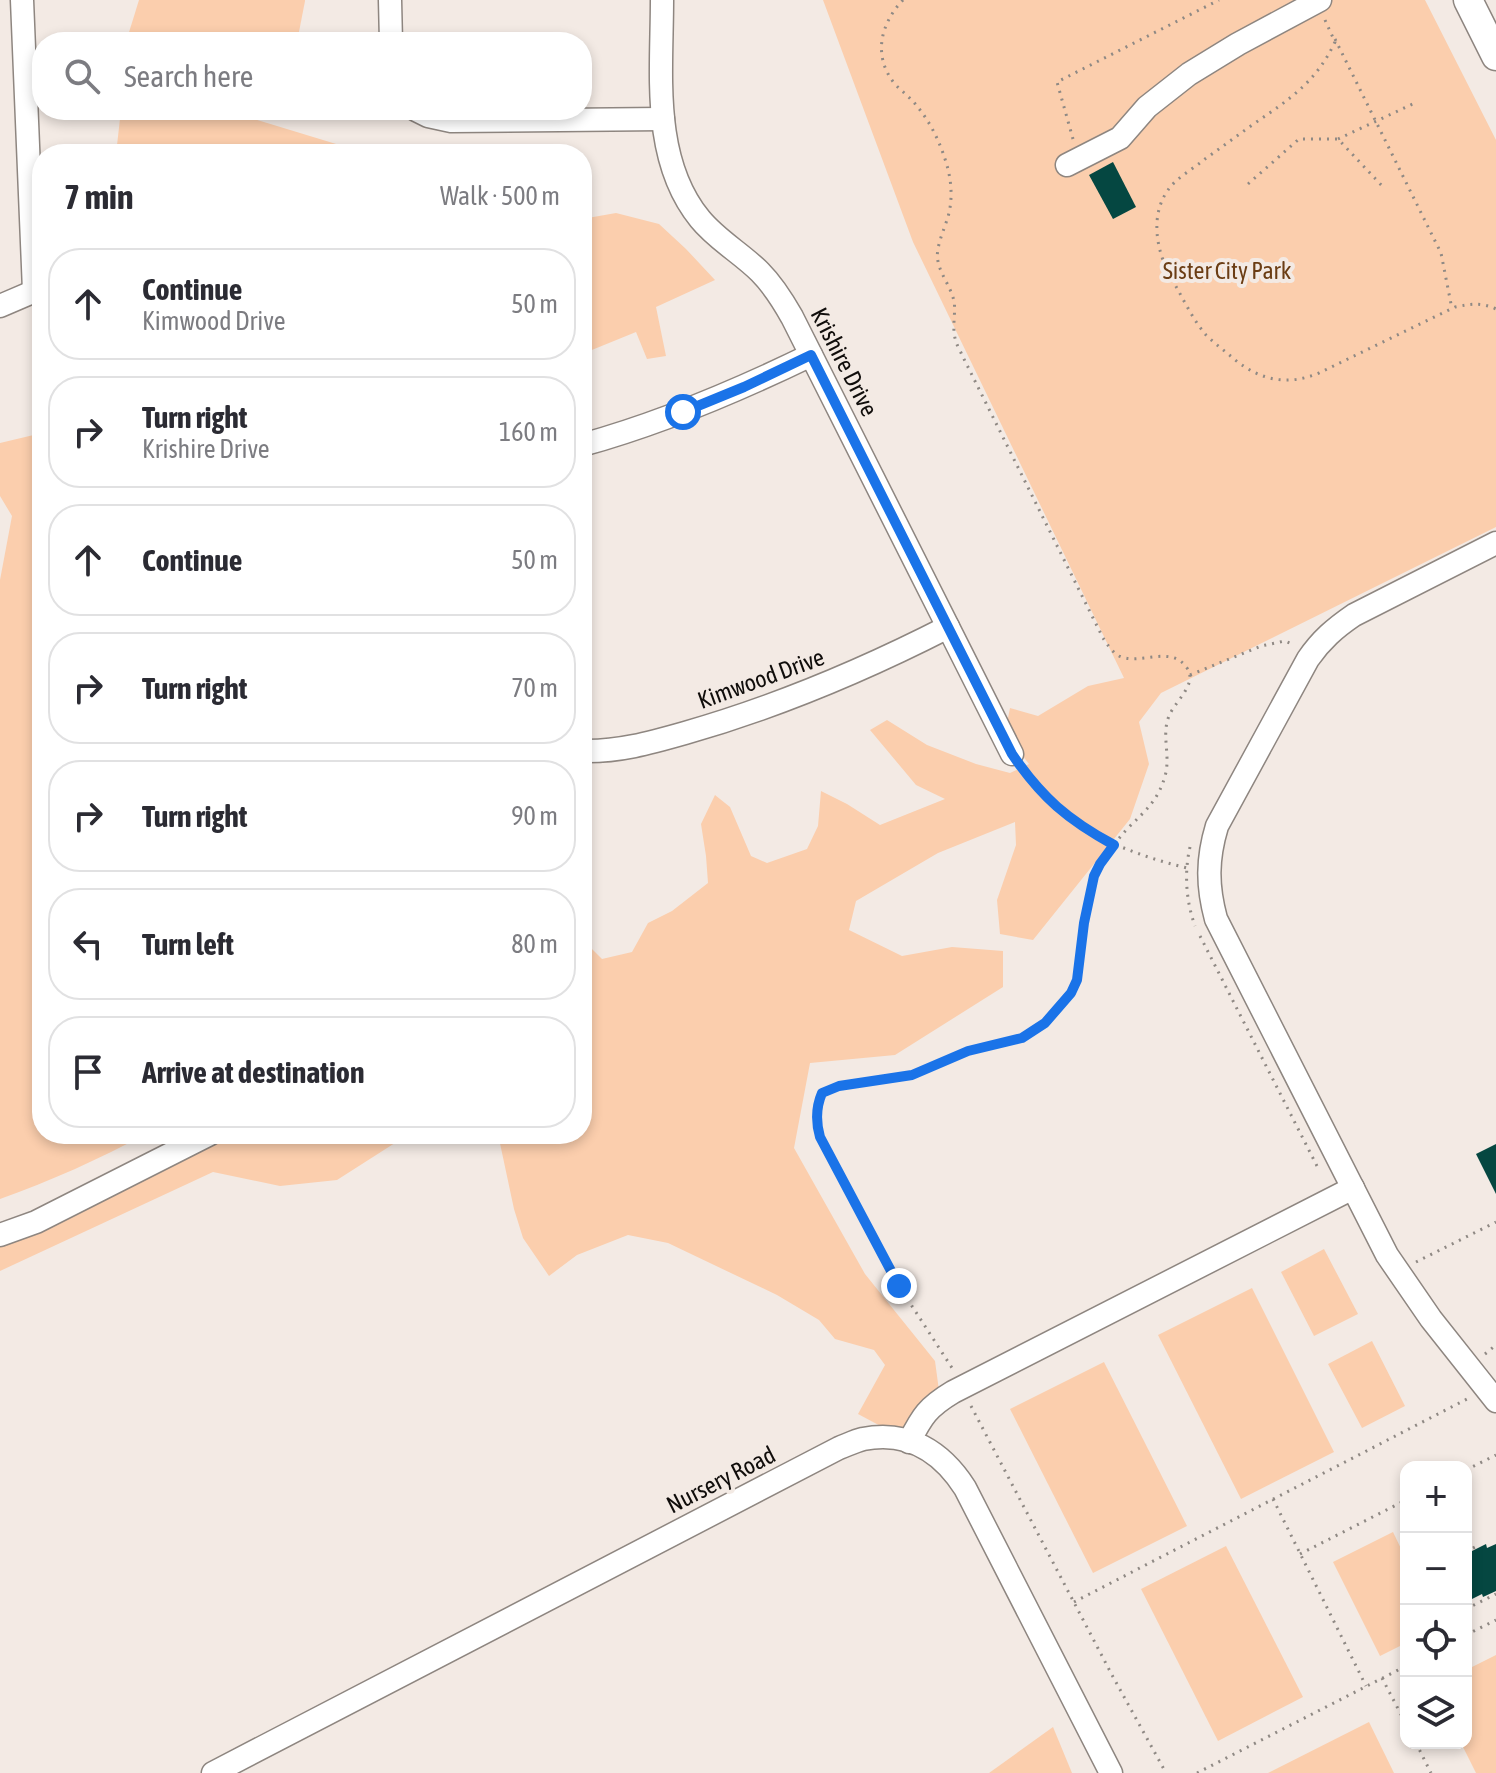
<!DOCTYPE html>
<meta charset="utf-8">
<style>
body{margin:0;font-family:"Asap Condensed",sans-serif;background:#f7f7f7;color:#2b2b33}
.controls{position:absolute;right:24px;bottom:24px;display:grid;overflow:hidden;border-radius:16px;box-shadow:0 4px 12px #0003}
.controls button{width:72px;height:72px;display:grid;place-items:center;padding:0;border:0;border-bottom:2px solid #e1e1e2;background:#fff;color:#2b2b33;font:40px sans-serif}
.stop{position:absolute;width:24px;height:24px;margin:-18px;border:6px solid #1a73e8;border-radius:50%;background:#fff}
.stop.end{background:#1a73e8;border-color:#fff;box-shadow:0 2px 8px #0008}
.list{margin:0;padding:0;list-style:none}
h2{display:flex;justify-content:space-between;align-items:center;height:104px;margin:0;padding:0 32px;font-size:34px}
h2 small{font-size:26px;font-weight:400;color:#7c7c81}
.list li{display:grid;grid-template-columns:52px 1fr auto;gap:24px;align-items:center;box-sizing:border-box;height:112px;margin:0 16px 16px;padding:0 16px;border:2px solid #e1e1e2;border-radius:32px}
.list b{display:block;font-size:30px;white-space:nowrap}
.list p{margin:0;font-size:26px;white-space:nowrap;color:#7c7c81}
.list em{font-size:26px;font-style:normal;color:#7c7c81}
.icon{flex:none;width:44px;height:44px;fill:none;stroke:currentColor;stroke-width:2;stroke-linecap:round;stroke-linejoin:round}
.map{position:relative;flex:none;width:1496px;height:1773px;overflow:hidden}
.search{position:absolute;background:#fff;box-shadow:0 4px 12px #0003;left:32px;top:32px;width:560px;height:88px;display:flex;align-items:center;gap:20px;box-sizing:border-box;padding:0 28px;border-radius:32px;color:#7c7c81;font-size:30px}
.panel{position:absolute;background:#fff;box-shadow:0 4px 12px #0003;left:32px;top:144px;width:560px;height:1000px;border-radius:32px}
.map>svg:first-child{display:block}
</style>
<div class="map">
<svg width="1496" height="1773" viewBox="0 0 1496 1773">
<rect width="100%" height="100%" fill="#f3eae4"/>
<g fill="#fbcead">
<polygon points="139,0 305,0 305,1 297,42 126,42"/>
<polygon points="823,0 1425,0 1496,140 1496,527 1161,693 1139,722 1149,764 1130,819 1033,940 1000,934 997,900 1016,845 1015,822 938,853 856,901 849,930 902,956 952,947 1003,951 1003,987 895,1055 810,1063 794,1148 865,1274 935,1361 942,1413 918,1435 888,1430 858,1414 885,1365 874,1350 835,1339 819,1320 777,1295 668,1243 628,1235 577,1255 549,1276 523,1238 514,1209 498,1134 582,1134 582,939 602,959 632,952 648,923 672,911 708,883 706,856 701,824 715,795 730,807 751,856 767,863 807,849 818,826 821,791 847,804 880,825 945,799 916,785 870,730 887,720 927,745 976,764 1010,773 1029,764 1005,733 1010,708 1038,716 1088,686 1124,678 913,242"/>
<polygon points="121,110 264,110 254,119 369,154 116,154"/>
<polygon points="616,213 659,224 686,249 715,280 656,307 666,356 647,359 636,332 582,354 582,219"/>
<path d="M42,433V1134H146C99,1159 51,1181 0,1199V580L12,516L0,496V443Z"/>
<polygon points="225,1134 409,1134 337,1180 280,1186 213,1172 0,1271 0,1242 201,1143"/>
<polygon points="1324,1249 1358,1314 1314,1336 1281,1272"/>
<polygon points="1252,1288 1334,1452 1241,1499 1158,1335"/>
<polygon points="1372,1341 1405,1406 1362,1428 1328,1364"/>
<polygon points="1104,1362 1187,1526 1093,1573 1010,1409"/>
<polygon points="1393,1532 1406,1559 1406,1643 1380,1656 1333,1562"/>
<polygon points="1226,1546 1303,1697 1218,1741 1141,1589"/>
<polygon points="1496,1655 1496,1773 1476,1773 1461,1743 1466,1743 1466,1670"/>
<polygon points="1369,1722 1394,1773 1268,1773"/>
<polygon points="1053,1727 1072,1773 989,1773"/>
</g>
<g fill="#054741">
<polygon points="1113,162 1136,207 1113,219 1089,175"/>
<polygon points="1496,1144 1496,1194 1476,1154"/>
<polygon points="1486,1544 1487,1548 1496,1544 1496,1591 1483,1597 1482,1594 1466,1602 1466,1554"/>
</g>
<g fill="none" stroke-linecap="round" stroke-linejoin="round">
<g stroke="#8e8680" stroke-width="25">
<g id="minor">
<polyline points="22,0 34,291"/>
<polyline points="390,0 391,42"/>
<path d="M662,0C662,73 651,159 700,219C717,240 741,253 760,272C773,285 783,301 792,317L1012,754"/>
<polyline points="416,110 428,116 451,121 663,119"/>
<polyline points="1067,165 1120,138 1147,107 1189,74 1238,44 1320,0"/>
<polyline points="0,306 42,288"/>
<path d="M582,445C662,423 737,391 811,355"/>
<path d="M1496,543L1354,615C1335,628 1321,640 1308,659L1217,826C1207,859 1207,886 1216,919L1387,1255L1431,1319L1496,1401"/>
<path d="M582,751C618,752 650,743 685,733C776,707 864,670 948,627"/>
<polyline points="0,1235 36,1222 210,1134"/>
<path d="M909,1442C922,1416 928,1407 953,1392L1353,1188"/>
<path d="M213,1773L839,1448C847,1445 855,1441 863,1439C908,1430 942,1452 965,1488L1111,1773"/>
</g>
</g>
<g stroke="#8e8680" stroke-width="31">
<polyline id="major" points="1468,0 1496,56"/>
</g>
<g stroke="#8f8984" stroke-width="3" stroke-dasharray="2 6" stroke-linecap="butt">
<path d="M903,0C880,24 873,56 894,83C901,91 910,97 916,105C929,120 939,140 945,159C951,177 953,195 949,213C946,225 940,237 938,249C934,268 950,283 954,301C956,313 952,326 955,338C956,344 960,350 962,355L1103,638C1107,644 1112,652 1119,656C1139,666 1171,644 1187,668C1198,684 1175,701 1169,716C1161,735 1171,756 1165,776C1158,801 1145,811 1127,829C1118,839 1109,851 1101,862C1084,887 1082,926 1079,956C1078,963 1079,972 1077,980C1072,1000 1052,1019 1035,1030C1015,1044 988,1043 966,1052C948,1060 930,1071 910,1075C887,1081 840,1081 822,1093C814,1113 818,1132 826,1150L899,1286L954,1371"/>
<path d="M1325,20L1335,42C1316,82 1290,99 1255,123C1238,135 1222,147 1205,159C1193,169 1176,178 1168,190C1148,218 1158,257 1174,283C1184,300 1193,320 1206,335C1215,344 1225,351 1234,359C1261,381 1288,386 1319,373L1455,307C1471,304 1481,302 1496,309"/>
<polyline points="1335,39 1441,253 1452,309"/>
<polyline points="1073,139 1057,82 1219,0"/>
<polyline points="1338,139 1417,102"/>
<polyline points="1248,184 1299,139 1338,139 1385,189"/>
<polyline points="1190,675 1261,646 1285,641 1294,645"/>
<path d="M1023,771C1062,827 1122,852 1187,868"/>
<path d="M1190,847C1184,873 1186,901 1195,926"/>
<polyline points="1200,936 1318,1168"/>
<polyline points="1416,1262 1496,1222"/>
<polyline points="1485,1354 1496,1345"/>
<polyline points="971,1406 1112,1675 1166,1773"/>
<polyline points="1466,1470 1496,1455"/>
<polyline points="1273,1499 1366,1686"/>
<polyline points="1466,1552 1475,1547 1476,1549"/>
<polyline points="1300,1554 1406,1500"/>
<polyline points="1074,1602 1467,1399"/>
<polyline points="1466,1609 1496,1594"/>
<polyline points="1466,1635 1496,1620"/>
<polyline points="1382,1678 1406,1724"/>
<polyline points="1416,1743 1431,1773"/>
<polyline points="1197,1773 1406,1666"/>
</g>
<use href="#minor" stroke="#fff" stroke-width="22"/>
<use href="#major" stroke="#fff" stroke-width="28"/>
</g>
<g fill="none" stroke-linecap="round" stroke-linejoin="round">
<path stroke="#1a73e8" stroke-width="10" d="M683,412L744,387L811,355L1012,754C1042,798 1068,820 1114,845L1100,864L1094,876L1084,923L1077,980L1071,993L1045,1023L1022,1038L968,1051L912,1075L839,1086L822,1093C816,1107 816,1123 820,1137L899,1286"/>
</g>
<g text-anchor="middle" stroke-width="8" stroke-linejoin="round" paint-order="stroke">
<g font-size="24" fill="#6b3d14" stroke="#f3eae4">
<text x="1227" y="279">Sister City Park</text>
</g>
<g font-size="24" fill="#100d0b" stroke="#f3eae4">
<text transform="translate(844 362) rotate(63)" y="8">Krishire Drive</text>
<text transform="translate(761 679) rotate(-20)" y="8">Kimwood Drive</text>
<text transform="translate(721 1480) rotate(-27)" y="8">Nursery Road</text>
</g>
</g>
</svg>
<div class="controls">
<button>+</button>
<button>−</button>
<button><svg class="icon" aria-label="locate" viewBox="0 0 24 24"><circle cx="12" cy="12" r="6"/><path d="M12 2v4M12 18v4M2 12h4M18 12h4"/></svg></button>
<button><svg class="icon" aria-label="layers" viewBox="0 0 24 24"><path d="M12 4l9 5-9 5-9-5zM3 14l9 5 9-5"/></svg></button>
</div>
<div class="stop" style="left:683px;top:412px"></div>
<div class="stop end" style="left:899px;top:1286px"></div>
<div class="search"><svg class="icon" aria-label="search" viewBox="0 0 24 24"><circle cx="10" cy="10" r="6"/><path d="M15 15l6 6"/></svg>Search here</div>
<section class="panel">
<h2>7 min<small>Walk · 500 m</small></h2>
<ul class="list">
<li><svg class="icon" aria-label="ahead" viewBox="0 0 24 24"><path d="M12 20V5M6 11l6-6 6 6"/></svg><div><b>Continue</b><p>Kimwood Drive</p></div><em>50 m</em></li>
<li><svg class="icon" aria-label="right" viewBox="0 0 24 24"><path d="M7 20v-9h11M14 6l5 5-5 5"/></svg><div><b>Turn right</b><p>Krishire Drive</p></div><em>160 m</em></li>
<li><svg class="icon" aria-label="ahead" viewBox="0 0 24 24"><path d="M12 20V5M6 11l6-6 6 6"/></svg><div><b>Continue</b></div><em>50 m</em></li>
<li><svg class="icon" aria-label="right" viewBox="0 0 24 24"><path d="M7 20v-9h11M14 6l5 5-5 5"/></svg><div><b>Turn right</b></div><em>70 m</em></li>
<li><svg class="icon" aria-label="right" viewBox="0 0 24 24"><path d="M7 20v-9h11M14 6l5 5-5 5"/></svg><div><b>Turn right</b></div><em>90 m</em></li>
<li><svg class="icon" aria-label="left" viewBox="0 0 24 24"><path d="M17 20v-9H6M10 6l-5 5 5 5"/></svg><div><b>Turn left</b></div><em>80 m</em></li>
<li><svg class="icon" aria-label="arrive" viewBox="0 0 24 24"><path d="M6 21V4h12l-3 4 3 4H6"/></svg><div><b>Arrive at destination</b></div></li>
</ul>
</section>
</div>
